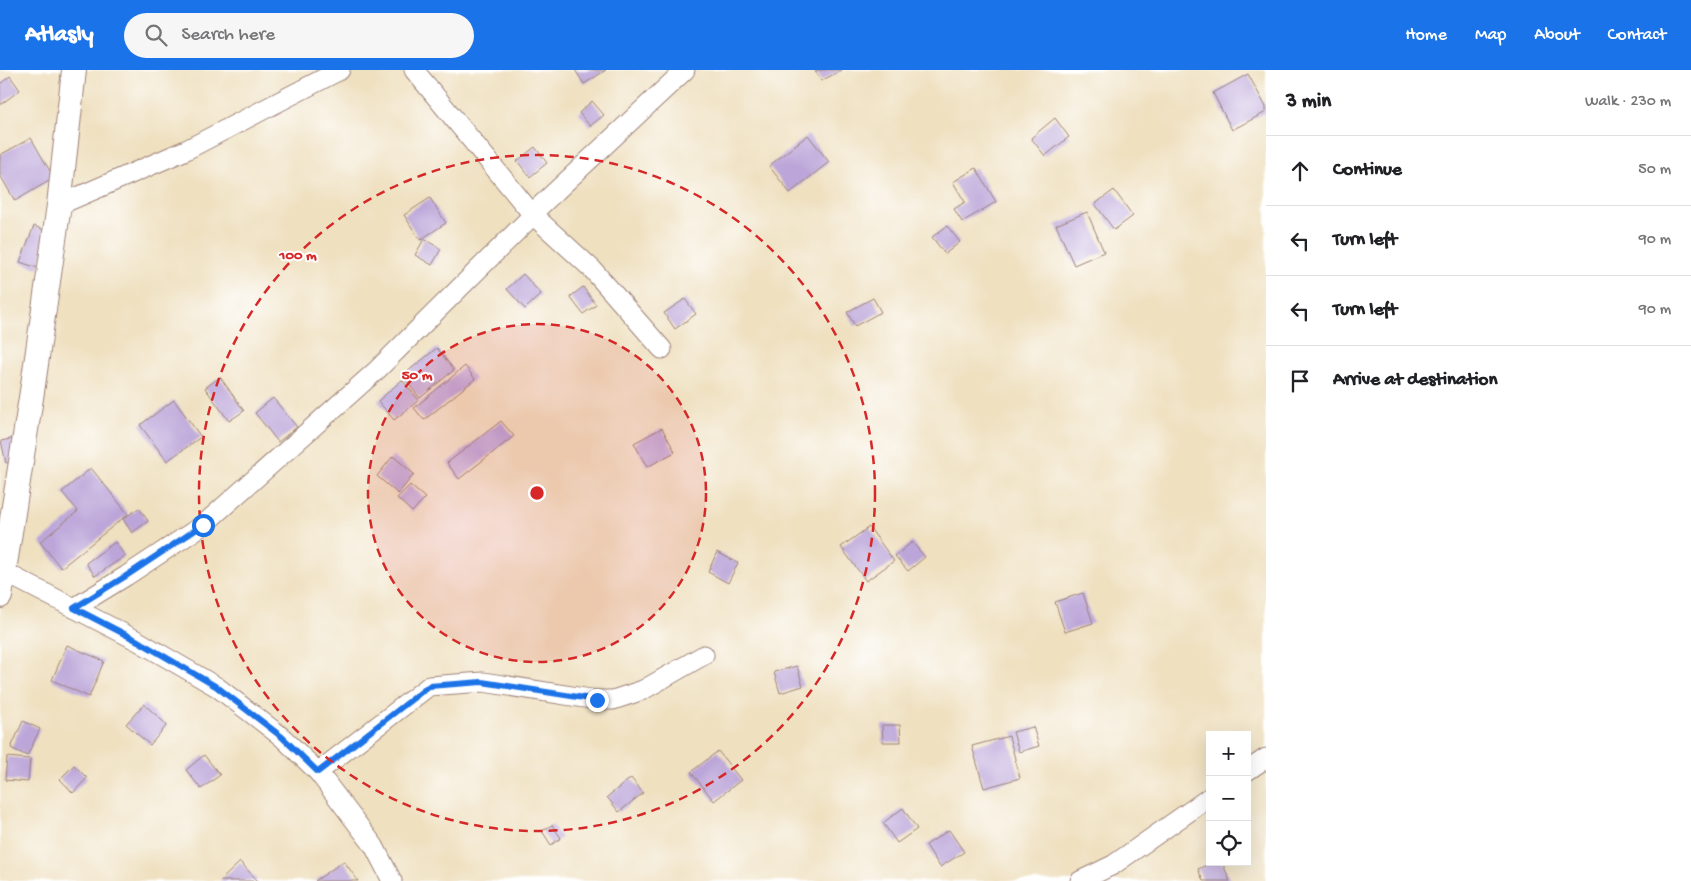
<!DOCTYPE html>
<meta charset="utf-8">
<style>
body{margin:0;font-family:"Gochi Hand",sans-serif;background:#f6f6f6;color:#202124}
.controls{position:absolute;right:15px;bottom:15px;display:grid;overflow:hidden;border-radius:0px;box-shadow:0 5px 20px #0002}
.controls button{width:45px;height:45px;display:grid;place-items:center;padding:0;border:0;border-bottom:1px solid #e0e0e0;background:#fff;color:#202124;font:25px sans-serif}
.stop{position:absolute;width:15px;height:15px;margin:-11px;border:4px solid #1a73e8;border-radius:50%;background:#fff}
.stop.end{background:#1a73e8;border-color:#fff;box-shadow:0 1px 5px #0008}
.list{margin:0;padding:0;list-style:none}
h2{display:flex;justify-content:space-between;align-items:center;height:65px;margin:0;padding:0 20px;font-size:21px}
h2 small{font-size:16px;font-weight:400;color:#757577}
.list li{display:grid;grid-template-columns:32px 1fr auto;gap:15px;align-items:center;box-sizing:border-box;height:70px;padding:0 20px;border-top:1px solid #e0e0e0}
.list b{display:block;font-size:19px;white-space:nowrap}
.list em{font-size:16px;font-style:normal;color:#757577}
.icon{flex:none;width:28px;height:28px;fill:none;stroke:currentColor;stroke-width:2;stroke-linecap:round;stroke-linejoin:round}
.map{position:relative;flex:none;width:1266px;height:811px;overflow:hidden}
header{display:flex;align-items:center;gap:30px;box-sizing:border-box;height:70px;padding:0 25px;background:#1a73e8;color:#fff}
header strong{font-size:24px}
nav{display:flex;gap:28px;margin-inline-start:auto;font-size:18px}
.search{width:350px;height:45px;background:#f6f6f6;display:flex;align-items:center;gap:12px;box-sizing:border-box;padding:0 18px;border-radius:28px;color:#757577;font-size:19px}
main{display:flex}
aside{flex:1;background:#fff}
.map>svg:first-child{display:block}
</style>
<header>
<strong>Atlasly</strong>
<div class="search"><svg class="icon" aria-label="search" viewBox="0 0 24 24"><circle cx="10" cy="10" r="6"/><path d="M15 15l6 6"/></svg>Search here</div>
<nav><a>Home</a><a>Map</a><a>About</a><a>Contact</a></nav>
</header>
<main>
<div class="map">
<svg width="1266" height="811" viewBox="0 0 1266 811">
<rect width="100%" height="100%" fill="#fff"/>
<filter id="ink" filterUnits="userSpaceOnUse"><feTurbulence type="fractalNoise" baseFrequency=".02" numOctaves="2"/><feDisplacementMap in="SourceGraphic" scale="10" xChannelSelector="R" yChannelSelector="G"/><feConvolveMatrix kernelMatrix="1 2 1 2 8 2 1 2 1" color-interpolation-filters="sRGB"/></filter>
<filter id="wash" filterUnits="userSpaceOnUse"><feTurbulence type="fractalNoise" baseFrequency=".0096" numOctaves="4" result="noise"/><feDisplacementMap in="SourceGraphic" scale="20" xChannelSelector="R" yChannelSelector="G"/><feGaussianBlur stdDeviation="1.12" result="paint"/><feColorMatrix in="noise" values="0 0 0 0 0 0 0 0 0 0 0 0 0 0 0 0 0 1.4 0 .05"/><feComposite in="paint" operator="in"/></filter>
<g filter="url(#wash)">
<rect width="100%" height="100%" fill="#efe0c0"/>
<g id="blocks">
<g fill="#bca6d9">
<polygon points="575,0 606,0 584,14"/>
<polygon points="815,0 842,0 821,11"/>
<polygon points="1248,4 1266,37 1266,42 1232,60 1213,23"/>
<polygon points="10,6 20,20 0,35 0,14"/>
<polygon points="592,31 604,45 590,56 579,43"/>
<polygon points="1055,48 1069,67 1045,86 1031,68"/>
<polygon points="808,65 829,92 790,123 769,96"/>
<polygon points="31,68 54,108 15,131 0,105 0,85"/>
<polygon points="535,77 547,93 530,107 517,91"/>
<polygon points="976,98 996,132 962,152 954,139 965,132 953,112"/>
<polygon points="1114,120 1133,146 1114,160 1095,134"/>
<polygon points="430,128 446,153 420,170 404,145"/>
<polygon points="1087,142 1104,182 1074,195 1056,155"/>
<polygon points="34,156 51,163 38,198 20,192"/>
<polygon points="947,156 960,172 945,184 932,167"/>
<polygon points="424,169 441,179 432,195 415,185"/>
<polygon points="523,204 541,224 525,239 507,219"/>
<polygon points="583,217 596,235 583,244 570,227"/>
<polygon points="873,228 881,242 855,256 847,242"/>
<polygon points="685,229 696,244 675,259 664,243"/>
<polygon points="437,278 454,300 420,328 402,306"/>
<polygon points="465,296 475,309 424,350 414,338"/>
<polygon points="220,307 244,341 229,351 205,318"/>
<polygon points="402,310 419,330 394,350 378,331"/>
<polygon points="273,328 297,357 278,372 255,343"/>
<polygon points="174,330 201,367 167,391 140,355"/>
<polygon points="501,351 514,366 459,409 447,393"/>
<polygon points="662,358 675,382 647,397 634,373"/>
<polygon points="15,368 20,390 6,393 1,371"/>
<polygon points="393,386 414,404 398,424 377,406"/>
<polygon points="91,398 128,444 61,498 40,472 78,441 62,422"/>
<polygon points="410,415 425,428 412,442 397,428"/>
<polygon points="139,438 148,451 132,463 123,449"/>
<polygon points="869,457 894,491 866,511 841,477"/>
<polygon points="115,472 125,486 95,506 86,493"/>
<polygon points="912,472 925,487 908,501 895,486"/>
<polygon points="717,482 738,493 728,513 708,502"/>
<polygon points="1083,523 1093,553 1065,562 1055,532"/>
<polygon points="67,575 104,591 89,627 52,610"/>
<polygon points="797,596 803,616 780,623 774,602"/>
<polygon points="144,634 167,655 150,675 126,654"/>
<polygon points="23,651 40,659 27,686 11,678"/>
<polygon points="882,655 900,655 901,672 883,672"/>
<polygon points="1033,657 1039,676 1019,682 1013,662"/>
<polygon points="1009,666 1020,708 984,718 972,676"/>
<polygon points="718,681 741,710 714,731 691,702"/>
<polygon points="204,685 220,705 201,719 186,700"/>
<polygon points="7,687 30,689 28,712 5,710"/>
<polygon points="74,695 87,708 73,723 60,709"/>
<polygon points="631,708 643,723 619,742 607,727"/>
<polygon points="903,738 917,759 897,773 883,753"/>
<polygon points="552,755 561,768 551,775 542,761"/>
<polygon points="949,760 964,782 940,797 926,775"/>
<polygon points="344,791 358,811 315,811"/>
<polygon points="240,792 258,811 220,811"/>
<polygon points="1213,792 1222,792 1230,811 1203,811 1198,799"/>
</g>
</g>
</g>
<g filter="url(#ink)">
<use href="#blocks" fill-opacity="0" stroke="#9c8076" stroke-width="1"/>
<g fill="none" stroke-linecap="round" stroke-linejoin="round">
<g stroke="#9c8076" stroke-width="21">
<g id="minor">
<polyline points="414,0 533,145 592,199 662,279"/>
<polyline points="59,135 186,80 340,0"/>
<polyline points="1,490 4,502 138,571 217,617 282,667 318,702 374,776 392,811"/>
<polyline points="74,538 126,506 203,455 377,300 533,145 539,137 685,0"/>
<polyline points="1247,701 1266,688"/>
<polyline points="318,702 429,616 483,612 597,630 613,630 643,620 704,585"/>
<polyline points="1080,811 1113,795 1210,727"/>
</g>
</g>
<g stroke="#9c8076" stroke-width="26">
<polyline id="tertiary" points="0,526 33,315 59,135 74,0"/>
</g>
<use href="#minor" stroke="#fff" stroke-width="19"/>
<use href="#tertiary" stroke="#fff" stroke-width="24"/>
</g>
</g>
<g fill="none" stroke-linecap="round" stroke-linejoin="round" filter="url(#ink)">
<polyline stroke="#1a73e8" stroke-width="6" points="203,455 126,506 74,538 138,571 217,617 282,667 318,702 429,616 482,612 597,630"/>
</g>
<circle cx="537" cy="423" r="169" fill="#d62828" fill-opacity=".12"/>
<g fill="none" stroke="#d62828" stroke-width="2.5" stroke-dasharray="9 6">
<circle cx="537" cy="423" r="169"/>
<circle cx="537" cy="423" r="338"/>
</g>
<circle cx="537" cy="423" r="8" fill="#d62828" stroke="#fff" stroke-width="2.5"/>
<g font-size="15" text-anchor="middle" font-weight="bold" fill="#d62828" stroke="#fff" stroke-width="4" stroke-linejoin="round" paint-order="stroke">
<text x="298" y="189">100 m</text>
<text x="417" y="309">50 m</text>
</g>
</svg>
<div class="controls">
<button>+</button>
<button>−</button>
<button><svg class="icon" aria-label="locate" viewBox="0 0 24 24"><circle cx="12" cy="12" r="6"/><path d="M12 2v4M12 18v4M2 12h4M18 12h4"/></svg></button>
</div>
<div class="stop" style="left:203px;top:455px"></div>
<div class="stop end" style="left:597px;top:630px"></div>
</div>
<aside>
<h2>3 min<small>Walk · 230 m</small></h2>
<ul class="list">
<li><svg class="icon" aria-label="ahead" viewBox="0 0 24 24"><path d="M12 20V5M6 11l6-6 6 6"/></svg><div><b>Continue</b></div><em>50 m</em></li>
<li><svg class="icon" aria-label="left" viewBox="0 0 24 24"><path d="M17 20v-9H6M10 6l-5 5 5 5"/></svg><div><b>Turn left</b></div><em>90 m</em></li>
<li><svg class="icon" aria-label="left" viewBox="0 0 24 24"><path d="M17 20v-9H6M10 6l-5 5 5 5"/></svg><div><b>Turn left</b></div><em>90 m</em></li>
<li><svg class="icon" aria-label="arrive" viewBox="0 0 24 24"><path d="M6 21V4h12l-3 4 3 4H6"/></svg><div><b>Arrive at destination</b></div></li>
</ul>
</aside>
</main>
